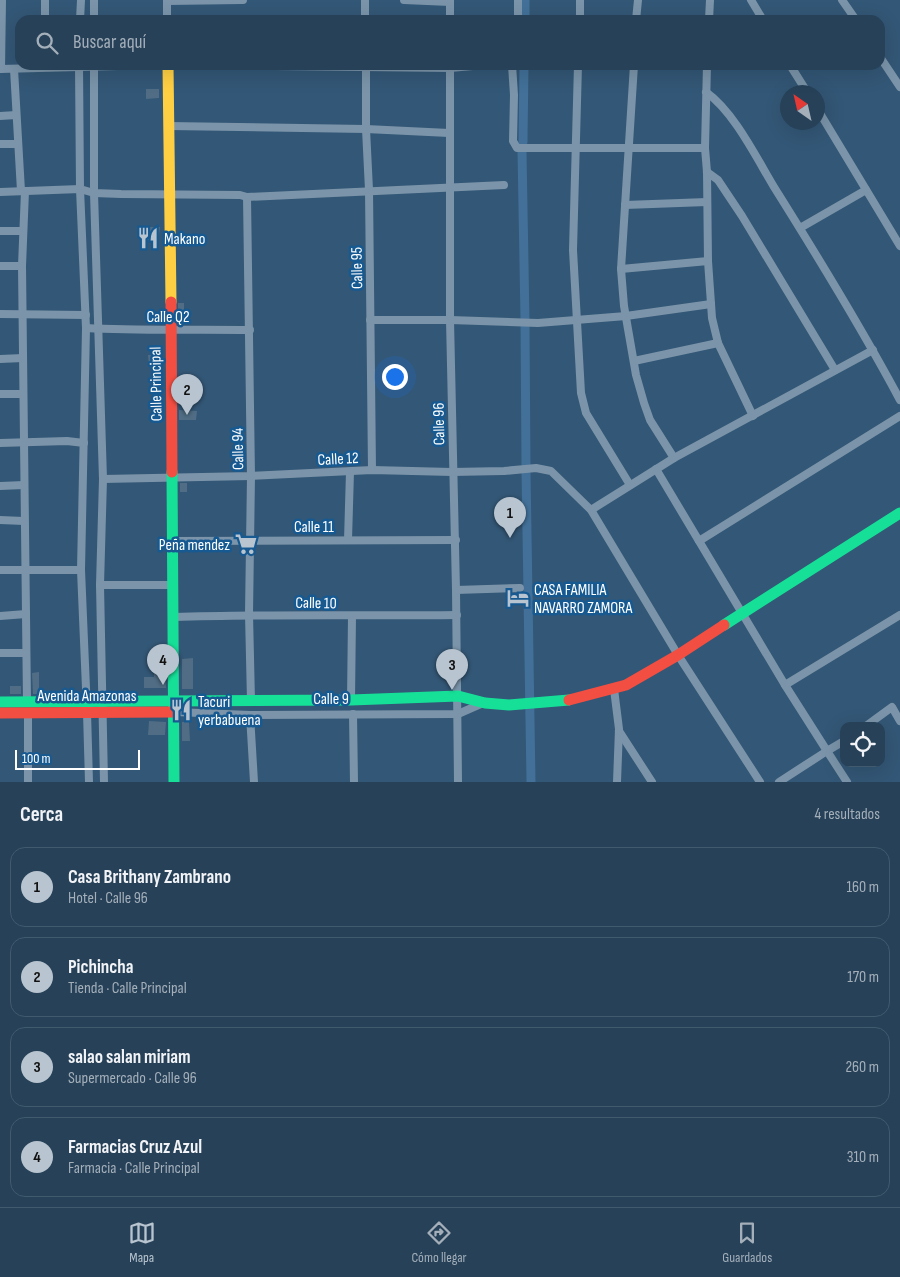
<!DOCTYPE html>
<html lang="es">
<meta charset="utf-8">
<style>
body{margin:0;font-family:"Sofia Sans Condensed",sans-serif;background:#324c61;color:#f1f3f6}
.controls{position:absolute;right:15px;bottom:15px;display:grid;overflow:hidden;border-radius:10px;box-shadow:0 5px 20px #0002}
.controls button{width:45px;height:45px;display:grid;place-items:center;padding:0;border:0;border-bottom:1px solid #425a6e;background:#264158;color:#f1f3f6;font:25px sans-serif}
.compass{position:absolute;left:780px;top:85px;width:45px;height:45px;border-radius:50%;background:#264158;box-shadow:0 5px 20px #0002;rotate:326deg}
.scale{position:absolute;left:15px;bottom:12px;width:125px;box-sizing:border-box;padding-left:5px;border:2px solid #fff;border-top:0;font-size:14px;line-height:18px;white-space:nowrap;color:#fff;-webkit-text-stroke:4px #175a92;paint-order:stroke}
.you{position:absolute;left:394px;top:376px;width:18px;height:18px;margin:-12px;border:4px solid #fff;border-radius:50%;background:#1a73e8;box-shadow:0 0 0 8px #1a73e833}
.badge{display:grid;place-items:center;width:32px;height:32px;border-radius:50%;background:#b8c4cf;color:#111;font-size:16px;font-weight:700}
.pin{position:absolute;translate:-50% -41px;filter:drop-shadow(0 1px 2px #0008)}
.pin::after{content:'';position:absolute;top:26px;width:18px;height:15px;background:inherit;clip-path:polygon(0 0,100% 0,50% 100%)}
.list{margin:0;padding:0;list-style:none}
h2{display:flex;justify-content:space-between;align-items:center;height:65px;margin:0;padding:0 20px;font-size:21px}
h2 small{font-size:16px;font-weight:400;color:#a4afba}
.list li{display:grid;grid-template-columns:32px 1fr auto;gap:15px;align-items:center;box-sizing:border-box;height:80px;margin:0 10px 10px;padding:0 10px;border:1px solid #425a6e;border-radius:15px}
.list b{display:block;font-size:19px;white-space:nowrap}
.list p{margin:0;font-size:16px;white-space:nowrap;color:#a4afba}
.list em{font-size:16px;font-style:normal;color:#a4afba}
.icon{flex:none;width:28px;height:28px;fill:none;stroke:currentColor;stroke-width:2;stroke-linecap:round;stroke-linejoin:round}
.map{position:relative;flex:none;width:900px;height:782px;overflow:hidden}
.search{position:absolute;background:#264158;box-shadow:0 5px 20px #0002;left:15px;right:15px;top:15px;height:55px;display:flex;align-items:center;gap:12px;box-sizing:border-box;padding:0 18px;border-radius:15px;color:#a4afba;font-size:19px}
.sheet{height:425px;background:#264158}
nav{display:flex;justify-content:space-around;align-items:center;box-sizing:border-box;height:70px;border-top:1px solid #425a6e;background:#264158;font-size:14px;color:#a4afba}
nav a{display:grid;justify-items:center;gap:2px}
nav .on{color:#b8c4cf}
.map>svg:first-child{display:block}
</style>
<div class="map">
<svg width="900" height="782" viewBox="0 0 900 782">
<rect width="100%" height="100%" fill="#335776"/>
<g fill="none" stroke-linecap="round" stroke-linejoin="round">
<g stroke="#427098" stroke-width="9">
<polyline points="525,20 525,0"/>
<polyline points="523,142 524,65"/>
<polyline points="522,151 525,320"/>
<polyline points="525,324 526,466"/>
<polyline points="526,471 531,782"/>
</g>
</g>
<g fill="#506d85">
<polygon points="146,89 159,89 159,98 146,99"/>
<polygon points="147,227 160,227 158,241 147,240"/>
<rect x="178" y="303" width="6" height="9"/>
<polygon points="148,355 161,355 162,365 149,365"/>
<polygon points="179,410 197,411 196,420 179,420"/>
<rect x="180" y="483" width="7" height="9"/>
<polygon points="193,658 193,689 182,689 182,659"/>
<polygon points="154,665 165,665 166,688 144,688 144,677 154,677"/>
<polygon points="39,672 39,694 33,694 32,673"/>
<rect x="10" y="686" width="11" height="8"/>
<polygon points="149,721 166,722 165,735 148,735"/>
<polygon points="182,722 189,722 190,741 182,741"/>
</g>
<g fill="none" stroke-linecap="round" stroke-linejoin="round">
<g stroke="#7b94a9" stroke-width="8">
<polyline points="45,0 45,20"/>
<polyline points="167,0 167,20"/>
<polyline points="365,0 365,20"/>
<polyline points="404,0 450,2"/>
<polyline points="580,0 580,20"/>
<polyline points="751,0 763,20"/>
<polyline points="842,0 856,20"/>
<polyline points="167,1 243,0"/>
<polyline points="80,20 81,0"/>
<polyline points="94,20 94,0"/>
<polyline points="450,20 450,0"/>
<polyline points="518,20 518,0"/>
<polyline points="636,20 638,0"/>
<polyline points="709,20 710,0"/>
<polyline points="880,57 900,87"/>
<polyline points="79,65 80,189 86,328 81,570 87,712 89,782"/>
<polyline points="94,65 94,193 103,479 100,585 104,782"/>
<polyline points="180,65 450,68 484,65"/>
<polyline points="366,65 366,129 369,190 372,470"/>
<polyline points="450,65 450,320 456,590 458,782"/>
<polyline points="512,65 514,95 513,141 517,148 705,148"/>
<polyline points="578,65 573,250 581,393 586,413 630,485"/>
<polyline points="634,65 621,269 624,306 636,375 644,403 650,420 674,458"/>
<polyline points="707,65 705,148 707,172 708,261 712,318 718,343 753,416"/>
<polyline points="790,65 807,92"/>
<polyline points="0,69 157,65"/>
<polyline points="1,69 2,0"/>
<polyline points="14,69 21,191"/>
<path d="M706,92C734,112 756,157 774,187C818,257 861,327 900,400"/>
<polyline points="818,110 900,246"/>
<polyline points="0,116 16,115"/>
<polyline points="168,126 366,129 449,133"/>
<polyline points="0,144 18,144"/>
<polyline points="707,172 718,180 742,216 835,370"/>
<polyline points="25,191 22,266 27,702"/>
<polyline points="0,192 80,189 94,193 121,194 240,195 247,197 504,185"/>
<polyline points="247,197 251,476 249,614 251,701"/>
<polyline points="625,205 707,202"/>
<polyline points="800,228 866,190"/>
<polyline points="0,231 23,231"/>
<polyline points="0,266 22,266"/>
<polyline points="621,269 708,261"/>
<polyline points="0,314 86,315"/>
<polyline points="370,320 450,320 538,323 626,316 711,304"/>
<path d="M86,328C140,331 195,329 250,330"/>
<polyline points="0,359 23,358"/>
<polyline points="634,361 718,343"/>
<polyline points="0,394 23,394"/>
<polyline points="0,443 67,441 84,443"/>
<polyline points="656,469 785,685 827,751 844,741"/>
<polyline points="103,479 251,476 372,470 452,472 504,471 536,468 551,471 591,510 678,655 760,782"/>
<polyline points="0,486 24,485"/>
<polyline points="591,510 674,458 873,350"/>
<polyline points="0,520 24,521"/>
<polyline points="348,540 350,472"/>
<polyline points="173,541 456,540"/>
<polyline points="699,541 900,416"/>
<polyline points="0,570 81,570"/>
<polyline points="100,585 174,585"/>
<polyline points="456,590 520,588"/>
<polyline points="0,616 26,614"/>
<path d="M174,617C268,614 362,616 457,615"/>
<polyline points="0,653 26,653"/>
<polyline points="785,685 900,615"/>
<polyline points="614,689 619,729 617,782"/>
<polyline points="351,700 352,616"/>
<polyline points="175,712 250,715 458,714 483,703"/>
<polyline points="353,714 354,782"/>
<polyline points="250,715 254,782"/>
<polyline points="866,726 892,707 900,721"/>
<polyline points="619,731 652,782"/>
<polyline points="28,782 28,712"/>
<polyline points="779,782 827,751 847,782"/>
</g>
<g stroke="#16e098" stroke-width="11">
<polyline points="172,472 174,782"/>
<polyline points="724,625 900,513"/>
<polyline points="0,702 351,700 458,696 485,703 509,705 569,700"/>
</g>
<polyline stroke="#ffcf43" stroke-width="11" points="168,65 171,302"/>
<g stroke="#f24e42" stroke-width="11">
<polyline points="171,302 172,472"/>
<polyline points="569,700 626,685 678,655 724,625"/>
<polyline points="0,713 175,712"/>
</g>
</g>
<defs>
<g id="restaurant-bare" transform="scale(1.725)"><path d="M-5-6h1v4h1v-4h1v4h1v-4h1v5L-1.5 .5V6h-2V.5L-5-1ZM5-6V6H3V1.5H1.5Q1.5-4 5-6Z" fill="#b8c4cf" stroke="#175a92" stroke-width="2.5" paint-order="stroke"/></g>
<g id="supermarket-bare" transform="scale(1.725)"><path d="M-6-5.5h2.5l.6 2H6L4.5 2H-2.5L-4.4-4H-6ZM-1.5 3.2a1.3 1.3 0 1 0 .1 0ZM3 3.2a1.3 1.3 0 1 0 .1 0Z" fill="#b8c4cf" stroke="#175a92" stroke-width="2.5" paint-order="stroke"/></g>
<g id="hotel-bare" transform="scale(1.725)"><path d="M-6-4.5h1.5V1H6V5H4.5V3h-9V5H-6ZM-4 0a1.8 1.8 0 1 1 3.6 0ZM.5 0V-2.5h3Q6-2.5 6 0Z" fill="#b8c4cf" stroke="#175a92" stroke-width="2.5" paint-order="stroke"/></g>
</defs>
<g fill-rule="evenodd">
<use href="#restaurant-bare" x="148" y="238"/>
<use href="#supermarket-bare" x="246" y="544"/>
<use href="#hotel-bare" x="518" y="598"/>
<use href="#restaurant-bare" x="181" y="710"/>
</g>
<g text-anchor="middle" stroke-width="5" stroke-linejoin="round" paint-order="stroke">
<g font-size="16" fill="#fff" stroke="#175a92" text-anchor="start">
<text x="164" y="244">Makano</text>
<text x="230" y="550" text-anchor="end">Peña mendez</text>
<text x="534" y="595">CASA FAMILIA<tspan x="534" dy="18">NAVARRO ZAMORA</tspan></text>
<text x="198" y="707">Tacuri<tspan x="198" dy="18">yerbabuena</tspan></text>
</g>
<g font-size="16" fill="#fff" stroke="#175a92">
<text transform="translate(356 268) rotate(-91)" y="6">Calle 95</text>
<text x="168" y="322">Calle Q2</text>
<text transform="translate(155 384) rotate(-91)" y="6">Calle Principal</text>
<text transform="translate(438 424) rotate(-91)" y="6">Calle 96</text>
<text transform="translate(237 449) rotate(-91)" y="6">Calle 94</text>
<text transform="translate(338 458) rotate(-3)" y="6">Calle 12</text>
<text x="314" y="532">Calle 11</text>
<text transform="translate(316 602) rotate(1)" y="6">Calle 10</text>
<text x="87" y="701">Avenida Amazonas</text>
<text x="331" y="704">Calle 9</text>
</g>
</g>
</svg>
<div class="controls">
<button><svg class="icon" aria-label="locate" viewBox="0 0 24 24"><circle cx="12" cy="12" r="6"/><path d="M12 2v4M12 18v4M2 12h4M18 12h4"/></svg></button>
</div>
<svg class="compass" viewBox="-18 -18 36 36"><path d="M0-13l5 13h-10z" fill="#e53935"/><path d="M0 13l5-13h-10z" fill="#a4afba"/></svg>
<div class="scale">100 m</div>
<div class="you"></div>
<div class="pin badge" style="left:510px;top:538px">1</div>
<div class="pin badge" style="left:187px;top:415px">2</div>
<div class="pin badge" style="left:452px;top:690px">3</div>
<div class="pin badge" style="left:163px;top:685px">4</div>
<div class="search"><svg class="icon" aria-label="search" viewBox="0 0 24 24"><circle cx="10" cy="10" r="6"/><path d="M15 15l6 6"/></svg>Buscar aquí</div>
</div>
<section class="sheet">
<h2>Cerca<small>4 resultados</small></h2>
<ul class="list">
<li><span class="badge">1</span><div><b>Casa Brithany Zambrano</b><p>Hotel · Calle 96</p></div><em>160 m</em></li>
<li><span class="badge">2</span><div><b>Pichincha</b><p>Tienda · Calle Principal</p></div><em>170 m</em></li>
<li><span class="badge">3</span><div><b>salao salan miriam</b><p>Supermercado · Calle 96</p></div><em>260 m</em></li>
<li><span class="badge">4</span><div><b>Farmacias Cruz Azul</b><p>Farmacia · Calle Principal</p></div><em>310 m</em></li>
</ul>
</section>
<nav>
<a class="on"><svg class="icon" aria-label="map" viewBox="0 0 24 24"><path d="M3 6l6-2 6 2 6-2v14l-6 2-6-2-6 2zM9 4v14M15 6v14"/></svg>Mapa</a>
<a><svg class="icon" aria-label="directions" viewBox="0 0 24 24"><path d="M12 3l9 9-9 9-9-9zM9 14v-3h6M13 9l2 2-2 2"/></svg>Cómo llegar</a>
<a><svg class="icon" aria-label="saved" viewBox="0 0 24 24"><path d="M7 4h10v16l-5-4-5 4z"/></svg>Guardados</a>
</nav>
